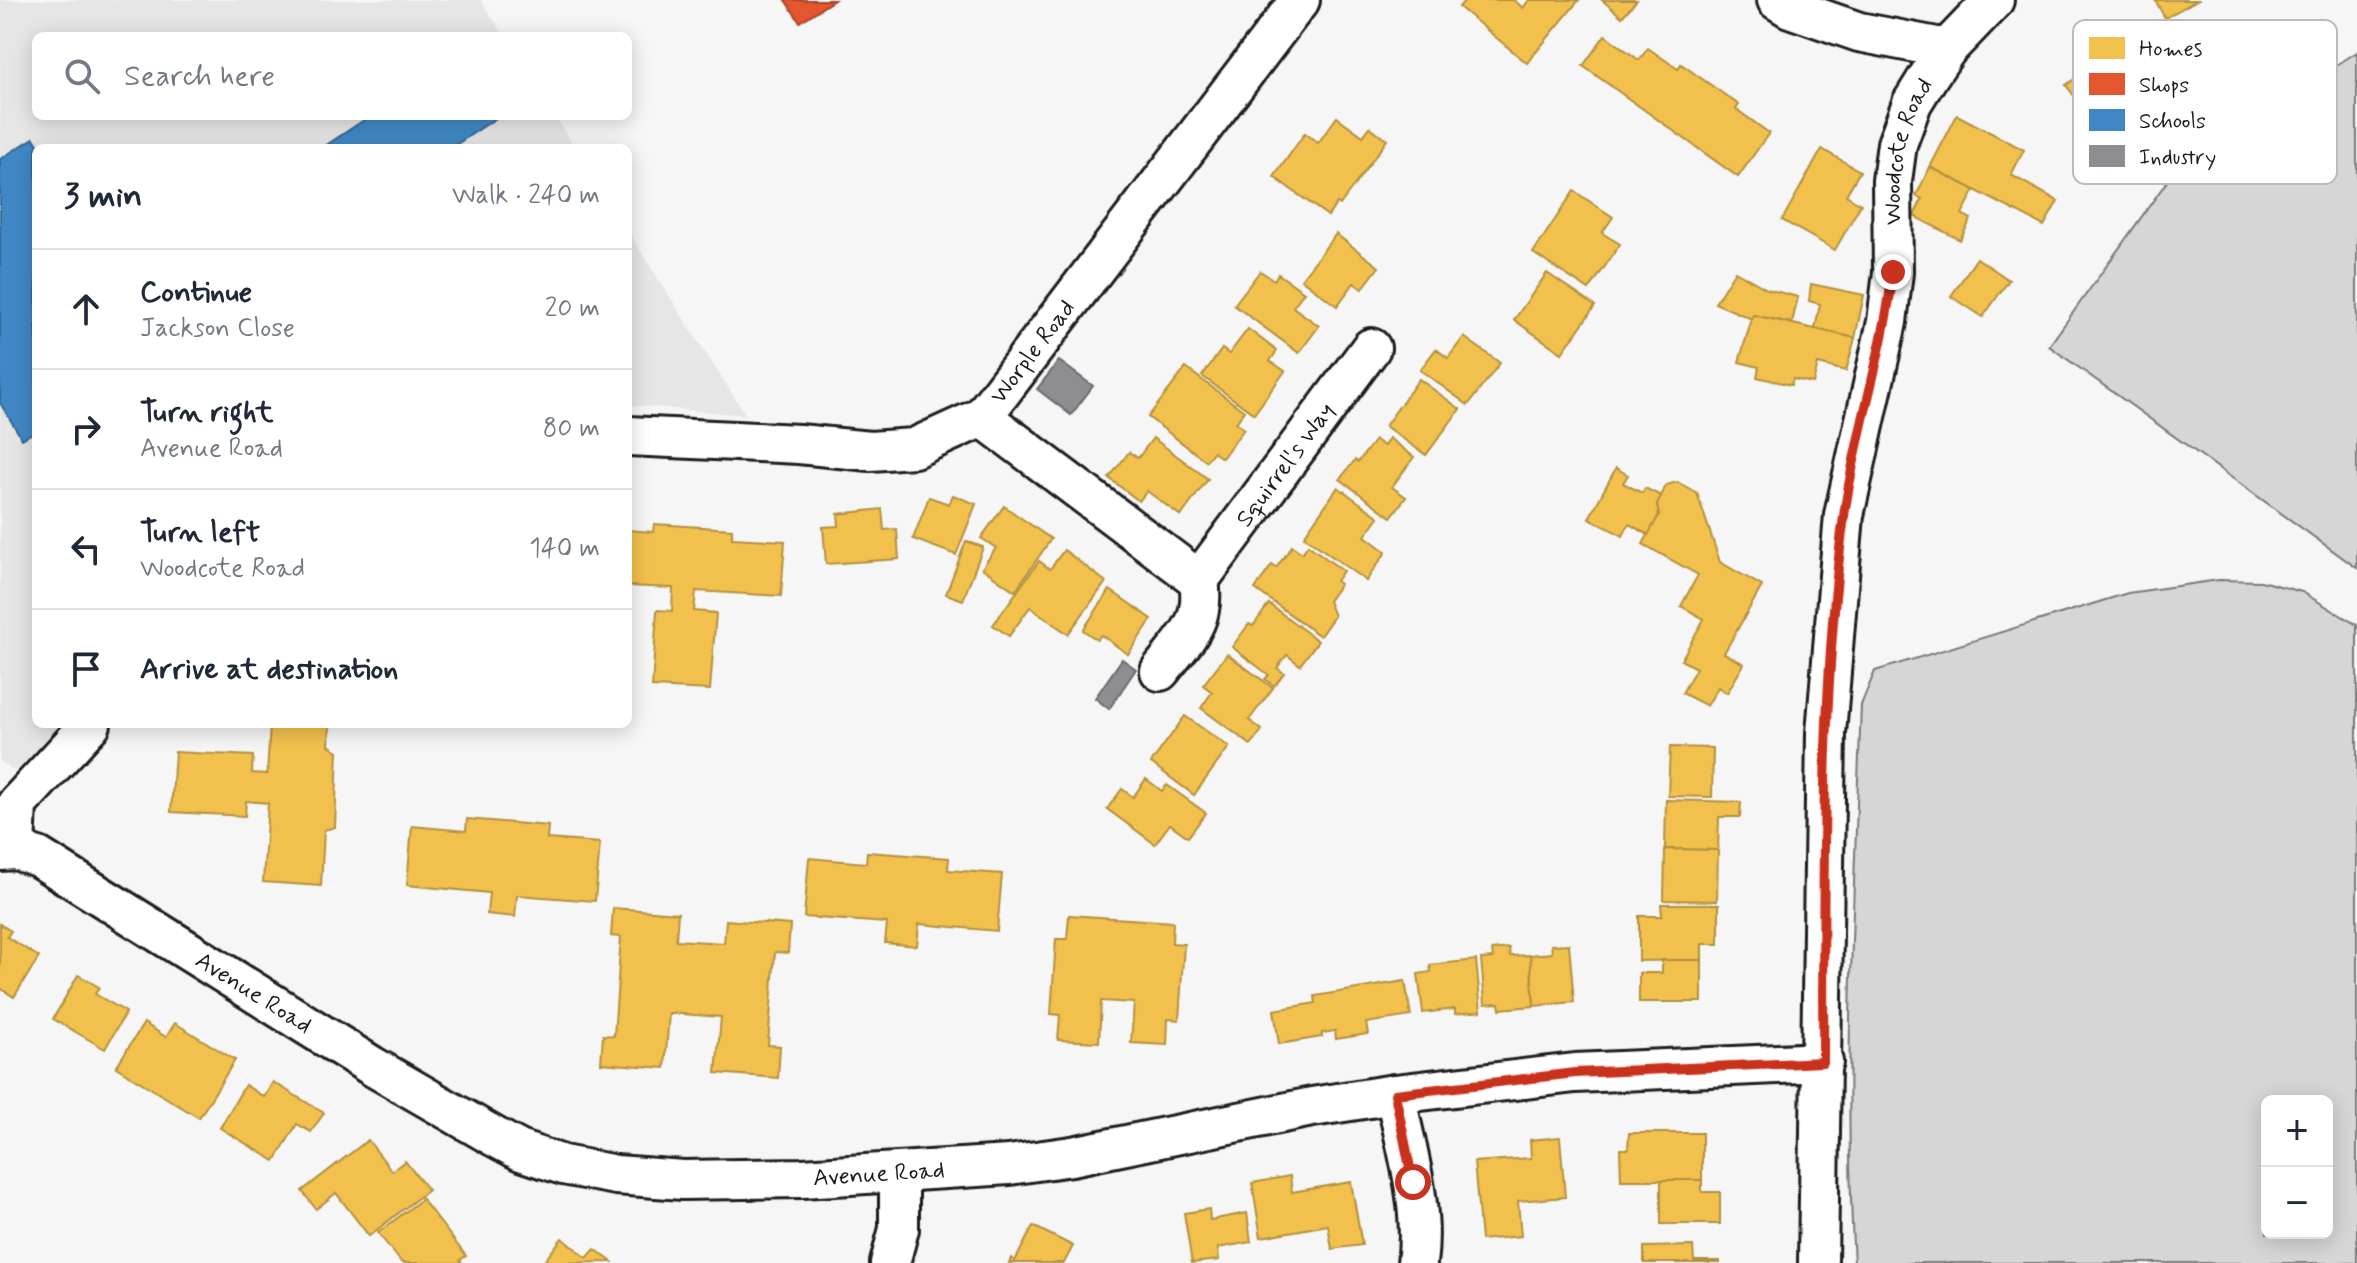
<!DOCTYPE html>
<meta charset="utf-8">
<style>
body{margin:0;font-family:Mynerve,sans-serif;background:#f2f2f3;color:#1f2937}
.controls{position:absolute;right:24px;bottom:24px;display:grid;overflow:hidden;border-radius:12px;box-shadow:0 4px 20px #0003}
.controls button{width:72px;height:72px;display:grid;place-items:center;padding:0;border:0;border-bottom:2px solid #e0e1e3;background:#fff;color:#1f2937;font:40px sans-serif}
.stop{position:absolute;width:24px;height:24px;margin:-18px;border:6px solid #c8321e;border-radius:50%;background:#fff}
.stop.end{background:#c8321e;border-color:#fff;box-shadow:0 2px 8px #0008}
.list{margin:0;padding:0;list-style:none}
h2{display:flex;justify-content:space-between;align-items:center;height:104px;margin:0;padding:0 32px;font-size:34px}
h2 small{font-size:26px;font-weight:400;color:#747a83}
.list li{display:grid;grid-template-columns:52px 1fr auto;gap:24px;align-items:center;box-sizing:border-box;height:120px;padding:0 32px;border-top:2px solid #e0e1e3}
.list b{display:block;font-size:30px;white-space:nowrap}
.list p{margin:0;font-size:26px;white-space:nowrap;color:#747a83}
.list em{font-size:26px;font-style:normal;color:#747a83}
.icon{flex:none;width:44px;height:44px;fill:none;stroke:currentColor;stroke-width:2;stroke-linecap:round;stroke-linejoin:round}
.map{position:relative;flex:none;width:2357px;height:1263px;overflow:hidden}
.search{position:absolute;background:#fff;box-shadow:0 4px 20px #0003;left:32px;top:32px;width:600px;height:88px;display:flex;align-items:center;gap:20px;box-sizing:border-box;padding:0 28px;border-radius:12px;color:#747a83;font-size:30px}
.panel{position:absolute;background:#fff;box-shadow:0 4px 20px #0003;left:32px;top:144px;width:600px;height:584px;border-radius:12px}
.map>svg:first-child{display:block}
</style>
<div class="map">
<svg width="2357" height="1263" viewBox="0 0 2357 1263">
<rect width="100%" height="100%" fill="#f6f6f6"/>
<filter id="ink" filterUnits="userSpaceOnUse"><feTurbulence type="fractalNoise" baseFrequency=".0125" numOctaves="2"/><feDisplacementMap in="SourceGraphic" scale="16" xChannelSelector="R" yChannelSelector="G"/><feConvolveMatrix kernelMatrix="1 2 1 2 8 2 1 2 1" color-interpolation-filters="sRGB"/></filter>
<g filter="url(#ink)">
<g fill="#e6e6e6">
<polygon points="0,0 481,0 504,36 36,36 36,116 555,116 575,148 36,148 36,724 66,724 15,771 0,761"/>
<polygon points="628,231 705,352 746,415 628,405"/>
</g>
<g fill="#d6d6d6" stroke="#797979" stroke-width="2" fill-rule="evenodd">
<polygon points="2357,52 2357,568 2049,346 2178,166"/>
<path d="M2219,580L2261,581L2302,592L2357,625V1263H1854C1843,1078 1854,891 1861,705L1875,671L2128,593ZM2267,1101H2327V1233H2267Z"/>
</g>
<g fill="#f2c14e" stroke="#b2903f" stroke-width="2">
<polygon points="1465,0 1514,0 1523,8 1529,0 1579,0 1527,63 1459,7"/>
<polygon points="1602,0 1637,0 1622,17"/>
<polygon points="2155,0 2197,0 2165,18"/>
<polygon points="1605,35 1639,60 1648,48 1678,69 1681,64 1739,105 1736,109 1769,133 1738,177 1583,66"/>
<polygon points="2119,48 2156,99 2149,104 2136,86 2122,96 2138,118 2122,130 2107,109 2092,120 2066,85"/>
<polygon points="1957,115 2024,150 2011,175 2058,201 2044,226 1930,167"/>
<polygon points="1337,117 1363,136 1370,127 1387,140 1340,205 1337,203 1328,216 1274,177 1305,133 1318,143"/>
<polygon points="1822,149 1860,171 1846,195 1861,204 1835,250 1782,220"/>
<polygon points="1930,167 1975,190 1962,214 1971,219 1960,240 1914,216 1922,199 1916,196"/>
<polygon points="1574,191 1613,217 1602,233 1620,244 1589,290 1533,253"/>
<polygon points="1336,234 1379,267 1362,289 1354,283 1337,306 1301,279"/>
<polygon points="1977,258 2009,280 1983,317 1951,296"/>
<polygon points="1260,271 1274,280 1278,274 1304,292 1293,307 1319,326 1299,353 1234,305"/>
<polygon points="1735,271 1767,289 1798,297 1792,323 1753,315 1752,319 1715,303"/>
<polygon points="1547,273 1595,306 1562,353 1514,320"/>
<polygon points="1811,284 1864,295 1855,338 1815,329 1820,304 1809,301"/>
<polygon points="1753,315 1855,338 1846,371 1818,364 1813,383 1793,379 1791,385 1757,377 1759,367 1739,362"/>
<polygon points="1248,329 1277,351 1270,361 1285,371 1254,414 1202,376 1222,349 1229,354"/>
<polygon points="1464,337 1500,363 1468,405 1420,370 1436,349 1448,358"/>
<polygon points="1186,368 1244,411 1236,423 1244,429 1222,458 1213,452 1206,461 1148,417"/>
<polygon points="1419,379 1460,409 1426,455 1385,426"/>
<polygon points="1153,438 1208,479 1181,516 1147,491 1139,501 1109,478 1129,452 1138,458"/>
<polygon points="1389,438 1414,457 1392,487 1406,497 1391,517 1340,479 1355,460 1358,462 1375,440 1384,446"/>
<polygon points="1616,468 1628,475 1623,483 1642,493 1645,488 1661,496 1657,505 1659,515 1649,535 1629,524 1623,536 1589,518"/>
<polygon points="1677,482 1697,493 1720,562 1762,586 1724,653 1744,664 1727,693 1718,687 1707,706 1682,693 1696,668 1681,660 1704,619 1681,606 1698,575 1643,544 1659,515 1657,505 1666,485"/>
<polygon points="1338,487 1379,517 1365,536 1386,552 1366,581 1304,536"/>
<polygon points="953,495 976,504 956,555 913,539 929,497 949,504"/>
<polygon points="1004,506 1051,539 1015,591 982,568 996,548 981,538"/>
<polygon points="882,509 884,530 897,529 899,559 826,564 823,527 839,526 838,514"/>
<polygon points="654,524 732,529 732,538 785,541 781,596 696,591 694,611 716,613 710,690 652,687 657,610 672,611 673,588 628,586 628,530 653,532"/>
<polygon points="966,541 983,547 963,600 946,594"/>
<polygon points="1308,545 1343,571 1336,581 1340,584 1328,601 1334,616 1320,636 1255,589 1272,565 1276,568 1292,546 1302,553"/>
<polygon points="1064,550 1106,582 1068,634 1030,607 1009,636 993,625 1039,561 1050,569"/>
<polygon points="1110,590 1152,619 1128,654 1101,635 1097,640 1083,630"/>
<polygon points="1269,604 1318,641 1300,665 1287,655 1277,668 1284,673 1274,686 1265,679 1269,675 1232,647 1249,624 1253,626"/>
<polygon points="1227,654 1273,688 1249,720 1262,730 1251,745 1201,708 1212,692 1203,685"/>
<polygon points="1185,716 1229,747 1194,795 1151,763"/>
<polygon points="270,724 330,724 329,745 338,751 335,827 324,830 321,886 263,882 268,803 246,801 245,816 171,812 175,752 253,756 252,773 267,774"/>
<polygon points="1670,747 1713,748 1712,797 1668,796"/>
<polygon points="1146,779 1162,791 1167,785 1206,813 1188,837 1170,824 1155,844 1107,809 1122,789 1133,797"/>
<polygon points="1666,800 1741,802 1740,817 1719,817 1718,850 1665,849"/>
<polygon points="467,819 548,826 547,839 600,843 595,901 517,895 515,917 487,914 489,893 407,885 412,826 466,831"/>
<polygon points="1665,849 1718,850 1717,901 1664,900"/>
<polygon points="867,852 949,858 948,870 1002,874 997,931 919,924 917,946 885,943 887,923 804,917 809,858 866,863"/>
<polygon points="1661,904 1719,904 1719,944 1702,944 1702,960 1639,961 1639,916 1662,916"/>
<polygon points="613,908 678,913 676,940 724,943 726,920 790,925 788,953 775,952 768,1045 780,1046 778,1078 716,1073 721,1017 669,1013 665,1068 601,1063 603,1035 614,1036 621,937 611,936"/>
<polygon points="1069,915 1173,922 1172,943 1184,944 1179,1020 1168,1019 1167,1045 1131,1043 1134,1003 1101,1001 1099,1042 1058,1040 1060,1015 1051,1014 1056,939 1067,939"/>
<polygon points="0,924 11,931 7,937 39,957 14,997 0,988"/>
<polygon points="1569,944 1574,1002 1534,1006 1530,955 1552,953 1551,945"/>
<polygon points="1509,948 1510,956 1530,955 1534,1006 1500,1009 1499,1003 1485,1004 1481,959 1493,958 1492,950"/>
<polygon points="1476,960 1481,1011 1455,1014 1455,1009 1423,1013 1418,974 1431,972 1430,965"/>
<polygon points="1662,960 1702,960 1702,1002 1639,1002 1639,973 1662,973"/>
<polygon points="78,975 99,987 95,994 126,1012 105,1049 53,1019"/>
<polygon points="1405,981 1411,1016 1366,1023 1368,1034 1336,1039 1335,1031 1322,1033 1322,1037 1279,1044 1274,1010 1316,1003 1315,996"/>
<polygon points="144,1023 166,1037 175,1023 235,1060 199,1118 116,1067"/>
<polygon points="273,1082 324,1113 311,1132 297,1124 275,1161 220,1128 245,1085 264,1097"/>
<polygon points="1629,1133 1702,1133 1702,1180 1621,1180 1620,1149 1628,1149"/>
<polygon points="1560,1137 1565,1197 1518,1201 1521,1236 1481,1240 1474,1162 1531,1158 1530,1140"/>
<polygon points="368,1140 392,1171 405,1161 428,1190 369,1236 336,1193 316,1209 302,1191"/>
<polygon points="1290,1176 1292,1192 1351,1182 1362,1245 1332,1249 1328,1225 1261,1237 1252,1183"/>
<polygon points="1661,1180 1702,1180 1702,1192 1720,1192 1720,1224 1661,1224"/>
<polygon points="422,1199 466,1256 460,1260 462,1263 402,1263 378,1233"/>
<polygon points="1209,1209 1210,1220 1247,1213 1251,1242 1218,1248 1219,1260 1192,1263 1184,1213"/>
<polygon points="1033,1226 1073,1246 1064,1263 1009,1263 1011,1258 1015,1261"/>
<polygon points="562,1238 587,1258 595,1249 612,1262 543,1263"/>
<polygon points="1693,1246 1694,1261 1720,1261 1720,1263 1644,1263 1644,1247"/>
</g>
<polygon fill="#e4572e" stroke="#a84529" stroke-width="2" points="785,0 834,0 800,22"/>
<g fill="#3f88c5" stroke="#346892" stroke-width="2">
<polygon points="370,116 499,116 451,148 322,148"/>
<polygon points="34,138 40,148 36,148 36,431 22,439 0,403 0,159"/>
</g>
<g fill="#8d8d92" stroke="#6b6b6f" stroke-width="2">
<polygon points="1059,361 1093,386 1071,415 1037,389"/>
<polygon points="1122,659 1136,669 1109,709 1095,698"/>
</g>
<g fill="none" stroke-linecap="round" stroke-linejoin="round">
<g stroke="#1c1c1c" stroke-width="44">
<g id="minor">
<polyline points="1777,0 1790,8 1859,32 1947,49"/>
<path d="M982,417L1199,580C1206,624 1185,638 1160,671"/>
<path id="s1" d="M628,436L799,444L870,451L914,448L982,417L1300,0"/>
<path id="s2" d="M1199,580L1371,348"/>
<polyline points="15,850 17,804 91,724"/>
<path id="s3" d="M0,851L15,850L38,857L372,1066L495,1137L521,1151L563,1165L616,1175L683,1180L802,1178L1009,1165L1072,1156L1312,1107L1395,1094L1575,1073L1823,1062"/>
<path d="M1395,1094C1406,1148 1425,1208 1417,1263"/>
<polyline points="890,1263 899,1229 899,1174"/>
<path id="s4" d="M1818,1263L1826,733L1844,515L1887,322L1893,272L1892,181L1897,144L1912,103L1930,74L1947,49L1994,0"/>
</g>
</g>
<use href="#minor" stroke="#fff" stroke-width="38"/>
</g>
</g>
<g fill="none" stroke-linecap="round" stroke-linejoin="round" filter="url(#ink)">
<path stroke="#c8321e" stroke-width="10" d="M1413,1182L1395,1094L1575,1073L1823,1062C1824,881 1820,697 1844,516C1855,434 1883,355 1893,272"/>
</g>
<g text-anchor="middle" stroke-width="8" stroke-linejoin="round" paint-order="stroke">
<g font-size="24" fill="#1c1c1c" stroke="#fff">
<text dy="8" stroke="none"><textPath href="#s4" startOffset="1120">Woodcote Road</textPath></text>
<text dy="8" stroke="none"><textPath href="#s1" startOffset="444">Worple Road</textPath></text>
<text dy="8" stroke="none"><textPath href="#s2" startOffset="144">Squirrel's Way</textPath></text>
<text dy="8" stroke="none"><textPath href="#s3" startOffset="294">Avenue Road</textPath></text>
<text dy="8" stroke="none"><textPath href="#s3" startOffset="966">Avenue Road</textPath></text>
</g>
</g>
<rect x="2073" y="20" width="264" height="164" rx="12" fill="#fff" stroke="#bbb" stroke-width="2"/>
<rect x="2089" y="37" width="36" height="22" fill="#f2c14e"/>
<rect x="2089" y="73" width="36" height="22" fill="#e4572e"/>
<rect x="2089" y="109" width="36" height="22" fill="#3f88c5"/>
<rect x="2089" y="145" width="36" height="22" fill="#8d8d92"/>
<g font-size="22" fill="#1c1c1c">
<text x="2139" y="56">Homes</text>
<text x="2139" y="92">Shops</text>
<text x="2139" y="128">Schools</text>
<text x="2139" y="164">Industry</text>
</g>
</svg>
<div class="controls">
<button>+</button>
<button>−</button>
</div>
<div class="stop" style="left:1413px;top:1182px"></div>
<div class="stop end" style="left:1893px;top:272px"></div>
<div class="search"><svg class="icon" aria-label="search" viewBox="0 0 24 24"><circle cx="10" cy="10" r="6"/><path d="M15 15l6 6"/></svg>Search here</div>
<section class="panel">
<h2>3 min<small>Walk · 240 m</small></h2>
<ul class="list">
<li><svg class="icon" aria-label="ahead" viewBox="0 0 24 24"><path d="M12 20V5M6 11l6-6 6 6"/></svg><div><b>Continue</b><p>Jackson Close</p></div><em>20 m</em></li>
<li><svg class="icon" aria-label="right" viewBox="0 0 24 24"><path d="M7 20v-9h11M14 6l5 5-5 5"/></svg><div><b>Turn right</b><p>Avenue Road</p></div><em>80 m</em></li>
<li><svg class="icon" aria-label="left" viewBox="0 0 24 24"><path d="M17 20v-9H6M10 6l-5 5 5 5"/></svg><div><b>Turn left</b><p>Woodcote Road</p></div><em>140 m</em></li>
<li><svg class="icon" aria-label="arrive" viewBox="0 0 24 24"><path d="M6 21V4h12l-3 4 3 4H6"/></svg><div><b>Arrive at destination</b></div></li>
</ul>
</section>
</div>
